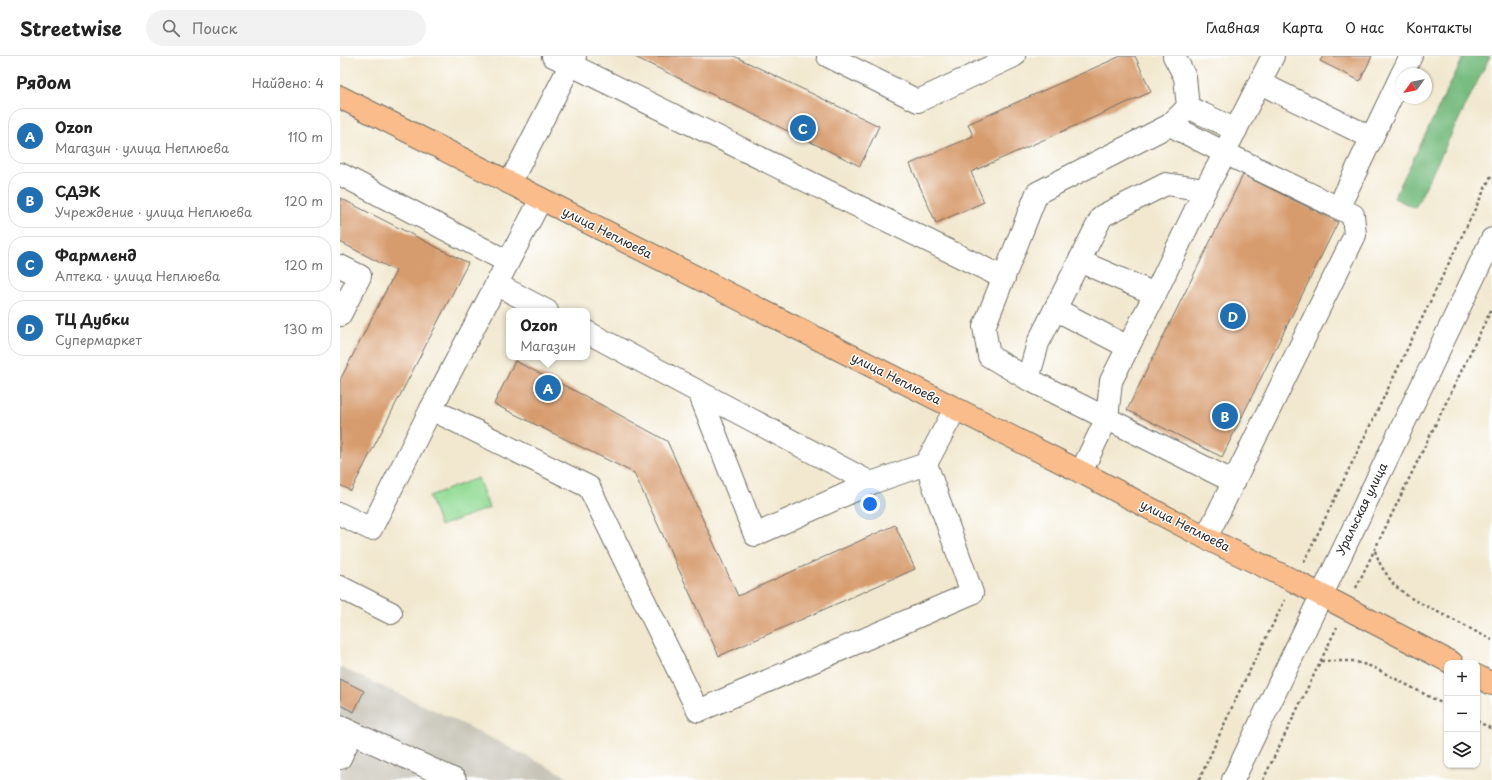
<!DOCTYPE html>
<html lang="ru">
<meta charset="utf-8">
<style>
body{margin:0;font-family:"Playpen Sans",sans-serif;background:#f2f2f2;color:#222}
.controls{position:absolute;right:12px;bottom:12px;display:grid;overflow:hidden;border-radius:8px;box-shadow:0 1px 3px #0004}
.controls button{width:36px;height:36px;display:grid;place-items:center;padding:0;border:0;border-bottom:1px solid #e0e0e0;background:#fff;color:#222;font:20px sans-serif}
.compass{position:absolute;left:1056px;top:12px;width:36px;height:36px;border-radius:50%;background:#fff;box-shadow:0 1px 3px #0004;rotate:237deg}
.you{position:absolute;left:530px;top:448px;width:14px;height:14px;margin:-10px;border:3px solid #fff;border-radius:50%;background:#1a73e8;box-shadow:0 0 0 6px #1a73e833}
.badge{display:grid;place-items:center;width:26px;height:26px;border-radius:50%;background:#1f6fb2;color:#fff;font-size:13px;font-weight:700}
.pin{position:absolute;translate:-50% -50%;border:2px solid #fff;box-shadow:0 1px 4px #0006}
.popup{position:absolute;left:166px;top:252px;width:84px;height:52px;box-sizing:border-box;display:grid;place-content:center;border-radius:8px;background:#fff;filter:drop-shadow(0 1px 3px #0005);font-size:13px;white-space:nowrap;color:#767676}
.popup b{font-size:15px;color:#222}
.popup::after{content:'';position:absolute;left:50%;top:100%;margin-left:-8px;border:8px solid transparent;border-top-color:#fff}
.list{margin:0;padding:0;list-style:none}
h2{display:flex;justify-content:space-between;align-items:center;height:52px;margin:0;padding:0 16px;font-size:17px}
h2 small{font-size:13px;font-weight:400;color:#767676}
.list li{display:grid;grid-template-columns:26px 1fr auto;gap:12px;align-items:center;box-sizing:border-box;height:56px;margin:0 8px 8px;padding:0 8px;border:1px solid #e0e0e0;border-radius:16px}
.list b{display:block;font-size:15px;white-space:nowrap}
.list p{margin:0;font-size:13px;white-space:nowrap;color:#767676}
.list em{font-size:13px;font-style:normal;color:#767676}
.icon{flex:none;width:22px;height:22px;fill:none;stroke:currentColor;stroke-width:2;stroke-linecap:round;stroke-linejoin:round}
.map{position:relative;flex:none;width:1152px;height:724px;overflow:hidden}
header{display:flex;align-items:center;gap:24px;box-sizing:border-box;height:56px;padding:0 20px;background:#fff;border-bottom:1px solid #e0e0e0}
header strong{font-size:19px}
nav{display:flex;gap:22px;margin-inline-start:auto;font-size:14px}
.search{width:280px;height:36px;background:#f2f2f2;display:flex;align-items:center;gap:10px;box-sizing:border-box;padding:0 14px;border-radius:22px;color:#767676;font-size:15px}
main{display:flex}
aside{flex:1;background:#fff}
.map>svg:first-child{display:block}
</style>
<header>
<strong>Streetwise</strong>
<div class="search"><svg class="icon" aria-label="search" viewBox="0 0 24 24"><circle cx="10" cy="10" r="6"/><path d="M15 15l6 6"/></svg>Поиск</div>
<nav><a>Главная</a><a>Карта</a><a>О нас</a><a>Контакты</a></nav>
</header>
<main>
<aside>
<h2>Рядом<small>Найдено: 4</small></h2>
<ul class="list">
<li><span class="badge">A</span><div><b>Ozon</b><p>Магазин · улица Неплюева</p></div><em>110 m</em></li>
<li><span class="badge">B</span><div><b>СДЭК</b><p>Учреждение · улица Неплюева</p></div><em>120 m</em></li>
<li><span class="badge">C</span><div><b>Фармленд</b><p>Аптека · улица Неплюева</p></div><em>120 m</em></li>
<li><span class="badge">D</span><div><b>ТЦ Дубки</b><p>Супермаркет</p></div><em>130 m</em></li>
</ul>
</aside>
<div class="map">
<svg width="1152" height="724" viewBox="0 0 1152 724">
<rect width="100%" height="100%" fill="#fff"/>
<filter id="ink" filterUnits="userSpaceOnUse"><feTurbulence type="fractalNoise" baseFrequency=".025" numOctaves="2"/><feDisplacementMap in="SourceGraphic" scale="8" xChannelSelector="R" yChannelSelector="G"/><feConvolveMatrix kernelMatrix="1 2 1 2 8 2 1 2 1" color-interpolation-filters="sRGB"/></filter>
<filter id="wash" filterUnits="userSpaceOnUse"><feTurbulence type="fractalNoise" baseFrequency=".012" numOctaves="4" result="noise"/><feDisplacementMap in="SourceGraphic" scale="16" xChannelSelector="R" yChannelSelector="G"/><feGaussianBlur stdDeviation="0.9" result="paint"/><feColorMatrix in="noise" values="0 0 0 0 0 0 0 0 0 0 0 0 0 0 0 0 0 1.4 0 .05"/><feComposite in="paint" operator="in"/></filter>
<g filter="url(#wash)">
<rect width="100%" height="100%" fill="#f1e8cf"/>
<polygon fill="#c8c4b8" points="0,611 113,663 234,724 0,724"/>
<polygon fill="#93db96" stroke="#5f8360" points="138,422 149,452 100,470 89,440"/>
<polygon fill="#76bb7f" stroke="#507355" points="1124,0 1150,0 1075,152 1054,142"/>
<g id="blocks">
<g fill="#d79c6e">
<polygon points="293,0 394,0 539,70 520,110"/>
<polygon points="781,0 795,0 811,36 631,116 644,146 596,167 570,108 633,80 628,68"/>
<polygon points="983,0 1032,0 1020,25 980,5"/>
<polygon points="903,119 998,166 882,401 787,354"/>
<polygon points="0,142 128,207 11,435 0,429 0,324 56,215 0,186"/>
<polygon points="175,305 245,340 327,385 398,540 555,469 575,513 379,600 294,417 154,348"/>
<polygon points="0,623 24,635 14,656 0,649"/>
</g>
</g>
</g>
<g filter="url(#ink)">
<use href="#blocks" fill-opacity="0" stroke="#706d64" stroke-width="1"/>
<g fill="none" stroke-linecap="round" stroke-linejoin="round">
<g stroke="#706d64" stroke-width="24">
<g id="minor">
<polyline points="213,0 664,222"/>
<polyline points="488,0 578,45 674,0"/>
<polyline points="834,0 845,21 848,51 830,69 697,137 644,271 649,300 688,323 894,426"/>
<polyline points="1062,18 1071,0"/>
<polyline points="920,27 1032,82"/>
<polyline points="848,51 896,74"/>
<polyline points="830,69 885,97 1013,159 1015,179 866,482"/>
<polyline points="890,85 933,0"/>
<polyline points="0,118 168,206"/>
<polyline points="170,127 235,0"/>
<polyline points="1004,140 1062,18"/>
<polyline points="201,143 91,353 249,431 358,655 632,537 586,408"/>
<polyline points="739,205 815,238"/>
<polyline points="0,210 20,220 0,259"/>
<polyline points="156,228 207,255"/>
<polyline points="715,253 788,291"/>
<polyline points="247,276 359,336 415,479 531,427 586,408 615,353"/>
<polyline points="688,323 698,287 762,160 826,128 865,134"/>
<polyline points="359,336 531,427"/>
<polyline points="741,416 767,362 771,325 815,238 865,134 885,97"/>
<polyline points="0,458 31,473 91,353"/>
<polyline points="0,531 51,557"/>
<polyline points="0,671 115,724"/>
<polyline points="0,702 12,677"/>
<polyline points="893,724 1152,183"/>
</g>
</g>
<g stroke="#706d64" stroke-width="24">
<g id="major">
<polyline points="0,41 741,416 866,482 954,525 1112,607"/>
<polyline points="1137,620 1152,628"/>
</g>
</g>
<g stroke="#706d64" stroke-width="2.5" stroke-dasharray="3 3" stroke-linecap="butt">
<polyline points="1035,495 1041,510 1054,529 1069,541 1152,584"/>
<polyline points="964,506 1152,118"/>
<polyline points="1016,532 1152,252"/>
<polyline points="981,605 1013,605 1033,611 1107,650"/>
<polyline points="1137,665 1152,673"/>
<polyline points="859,724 898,638 945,544"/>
<polyline points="923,724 997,571"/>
</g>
<use href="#minor" stroke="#fff" stroke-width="22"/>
<use href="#major" stroke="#f9bc8a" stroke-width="22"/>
</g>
</g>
<g text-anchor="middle" stroke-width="3" stroke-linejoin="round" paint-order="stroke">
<g font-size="12" fill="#2b2b2b" stroke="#fff">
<text transform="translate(267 177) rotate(27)" y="4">улица Неплюева</text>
<text transform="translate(556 323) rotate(27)" y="4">улица Неплюева</text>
<text transform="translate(1022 453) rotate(-64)" y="4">Уральская улица</text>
<text transform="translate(845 470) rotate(27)" y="4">улица Неплюева</text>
</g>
</g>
</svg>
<div class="controls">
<button>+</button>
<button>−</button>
<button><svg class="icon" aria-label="layers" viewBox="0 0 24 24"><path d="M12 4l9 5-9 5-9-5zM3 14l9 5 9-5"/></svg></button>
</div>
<svg class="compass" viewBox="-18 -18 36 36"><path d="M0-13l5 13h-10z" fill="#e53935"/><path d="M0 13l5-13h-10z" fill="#767676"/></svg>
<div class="you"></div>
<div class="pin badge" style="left:208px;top:332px">A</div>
<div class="popup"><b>Ozon</b>Магазин</div>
<div class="pin badge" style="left:885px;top:360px">B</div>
<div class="pin badge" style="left:463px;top:72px">C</div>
<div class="pin badge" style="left:893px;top:260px">D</div>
</div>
</main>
